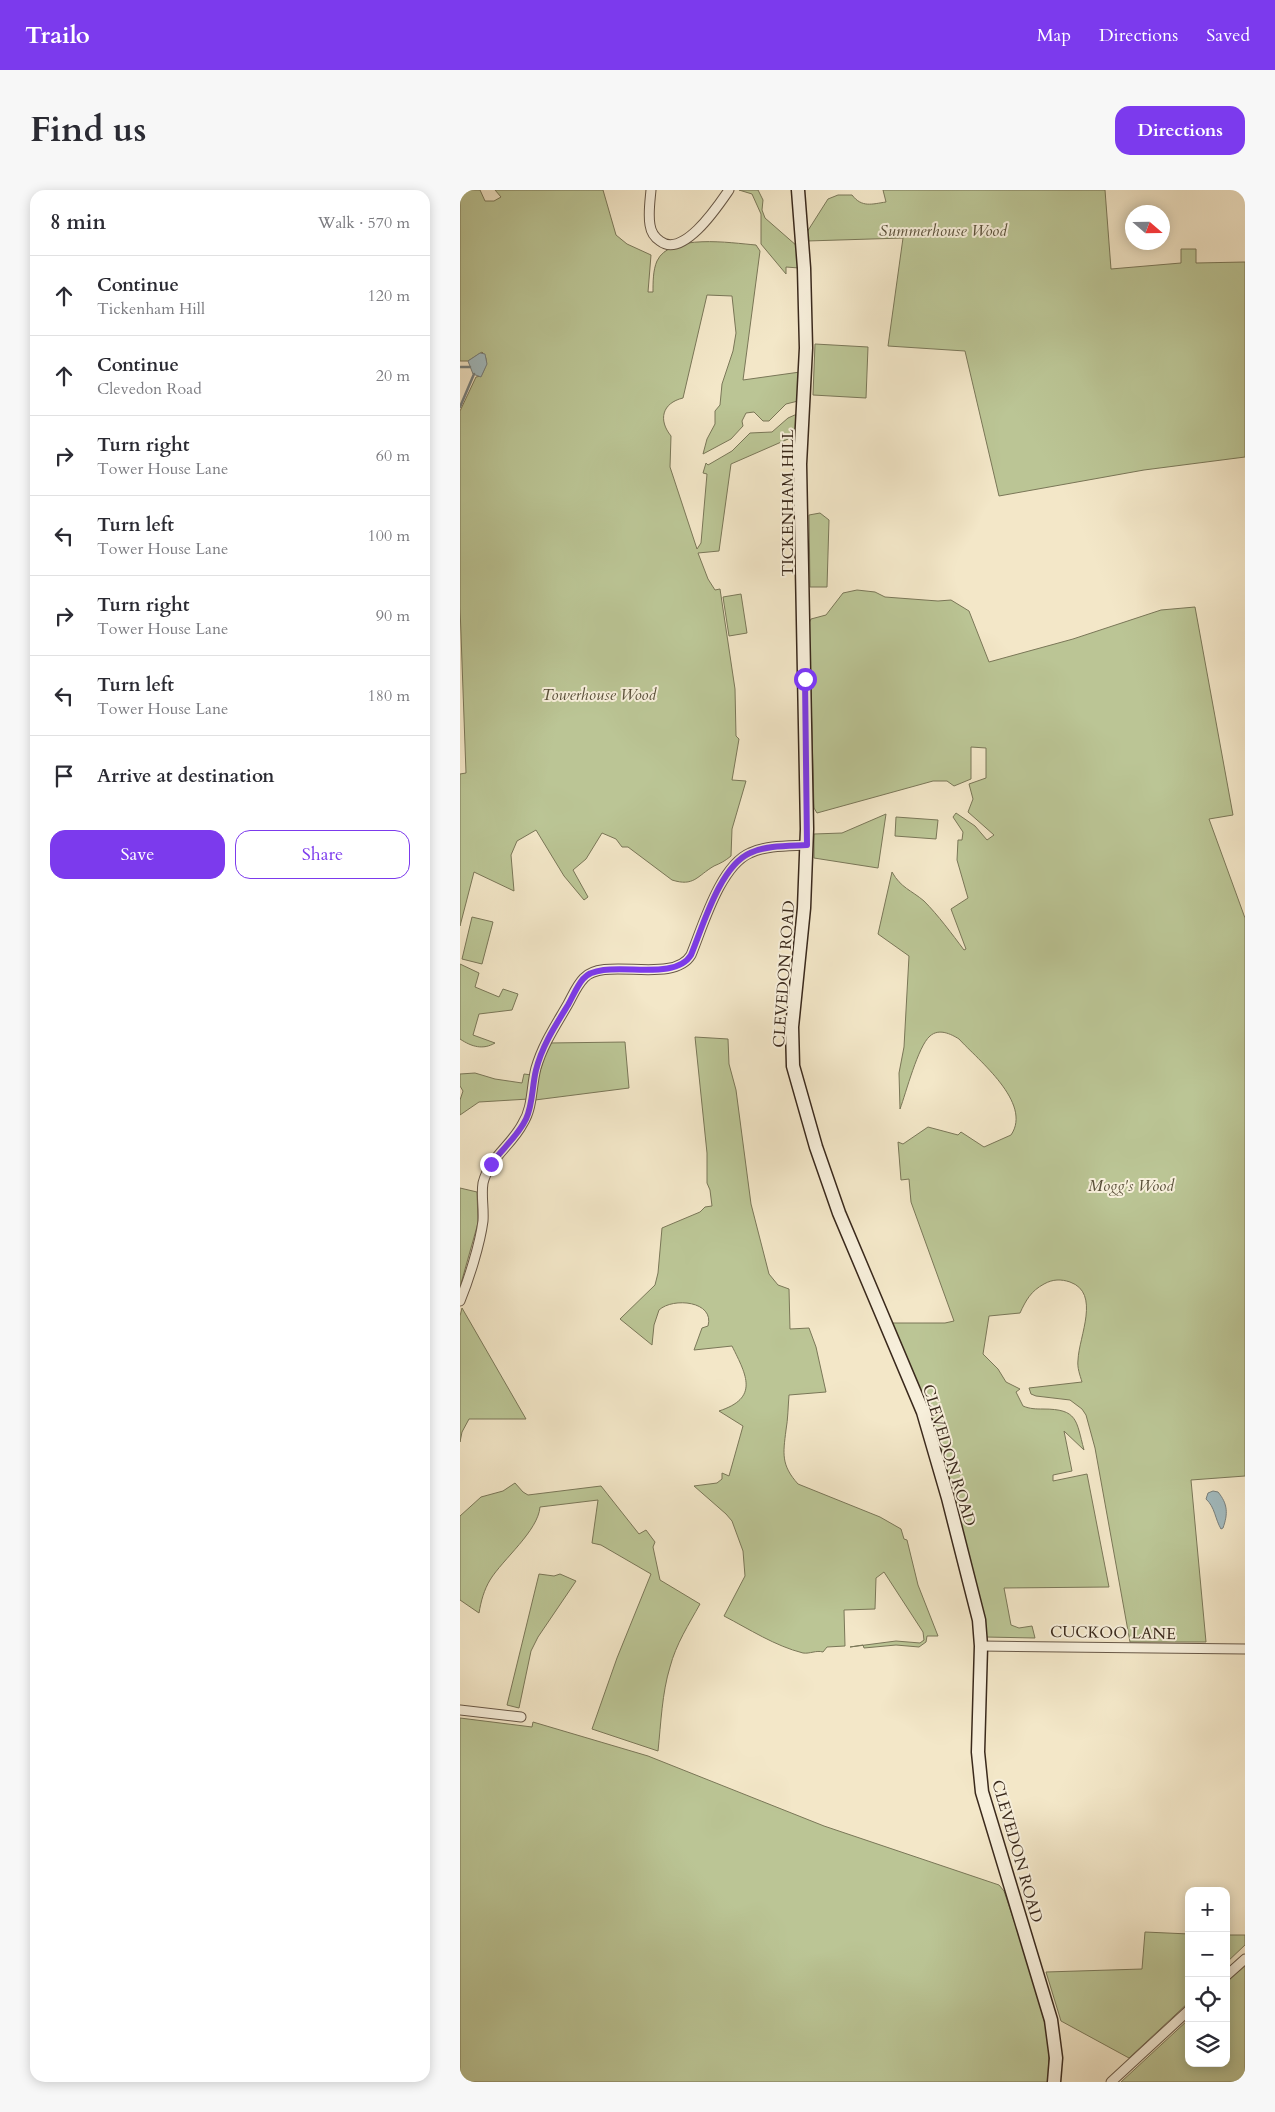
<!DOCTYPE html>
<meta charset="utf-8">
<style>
body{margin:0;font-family:Cardo,serif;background:#f7f7f7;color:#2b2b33}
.controls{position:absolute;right:15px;bottom:15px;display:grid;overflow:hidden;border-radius:10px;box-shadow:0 2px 12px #0003}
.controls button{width:45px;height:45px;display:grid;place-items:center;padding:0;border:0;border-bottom:1px solid #e1e1e2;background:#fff;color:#2b2b33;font:25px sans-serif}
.compass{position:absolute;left:665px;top:15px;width:45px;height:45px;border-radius:50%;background:#fff;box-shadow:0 2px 12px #0003;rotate:110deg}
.stop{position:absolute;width:15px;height:15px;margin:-11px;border:4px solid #7c3aed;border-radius:50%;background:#fff}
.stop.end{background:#7c3aed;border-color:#fff;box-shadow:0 1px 5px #0008}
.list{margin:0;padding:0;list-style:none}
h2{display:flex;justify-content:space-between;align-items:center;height:65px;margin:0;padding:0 20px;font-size:21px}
h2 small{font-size:16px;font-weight:400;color:#7c7c81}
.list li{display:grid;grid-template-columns:32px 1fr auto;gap:15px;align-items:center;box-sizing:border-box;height:80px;padding:0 20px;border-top:1px solid #e1e1e2}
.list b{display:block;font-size:19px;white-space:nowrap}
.list p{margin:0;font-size:16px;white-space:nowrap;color:#7c7c81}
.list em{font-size:16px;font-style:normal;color:#7c7c81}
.actions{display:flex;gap:10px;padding:15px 20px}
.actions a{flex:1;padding:11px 0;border:1px solid #7c3aed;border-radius:15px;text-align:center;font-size:18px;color:#7c3aed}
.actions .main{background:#7c3aed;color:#fff}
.icon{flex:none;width:28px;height:28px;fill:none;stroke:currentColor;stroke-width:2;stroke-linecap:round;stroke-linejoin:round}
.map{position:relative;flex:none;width:785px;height:1892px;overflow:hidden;border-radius:15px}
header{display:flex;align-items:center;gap:30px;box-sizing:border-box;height:70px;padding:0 25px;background:#7c3aed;color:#fff}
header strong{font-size:24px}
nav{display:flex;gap:28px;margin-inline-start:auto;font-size:18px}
.intro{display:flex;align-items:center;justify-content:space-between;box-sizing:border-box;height:120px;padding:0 30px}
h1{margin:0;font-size:35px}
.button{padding:12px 22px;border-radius:15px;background:#7c3aed;color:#fff;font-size:18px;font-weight:700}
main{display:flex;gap:30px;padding:0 30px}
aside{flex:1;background:#fff;border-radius:15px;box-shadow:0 2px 12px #0003}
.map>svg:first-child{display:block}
</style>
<header>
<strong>Trailo</strong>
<nav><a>Map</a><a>Directions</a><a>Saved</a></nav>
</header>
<div class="intro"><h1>Find us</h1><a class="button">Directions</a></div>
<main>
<aside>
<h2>8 min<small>Walk · 570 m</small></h2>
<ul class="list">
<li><svg class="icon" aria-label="ahead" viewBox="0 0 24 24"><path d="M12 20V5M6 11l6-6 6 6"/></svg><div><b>Continue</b><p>Tickenham Hill</p></div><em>120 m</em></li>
<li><svg class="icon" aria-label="ahead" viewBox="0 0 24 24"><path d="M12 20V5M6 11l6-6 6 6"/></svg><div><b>Continue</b><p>Clevedon Road</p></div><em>20 m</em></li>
<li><svg class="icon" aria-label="right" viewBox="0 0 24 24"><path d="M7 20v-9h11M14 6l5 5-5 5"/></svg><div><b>Turn right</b><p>Tower House Lane</p></div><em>60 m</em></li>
<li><svg class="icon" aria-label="left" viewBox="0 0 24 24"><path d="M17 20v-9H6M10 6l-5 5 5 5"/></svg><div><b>Turn left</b><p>Tower House Lane</p></div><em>100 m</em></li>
<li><svg class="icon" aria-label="right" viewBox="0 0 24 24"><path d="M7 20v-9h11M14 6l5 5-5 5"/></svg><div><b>Turn right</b><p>Tower House Lane</p></div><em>90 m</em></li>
<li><svg class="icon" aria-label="left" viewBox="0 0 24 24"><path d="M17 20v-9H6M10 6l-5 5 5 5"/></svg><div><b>Turn left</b><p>Tower House Lane</p></div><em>180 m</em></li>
<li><svg class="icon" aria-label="arrive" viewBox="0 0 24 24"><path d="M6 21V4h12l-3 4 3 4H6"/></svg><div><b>Arrive at destination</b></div></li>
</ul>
<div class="actions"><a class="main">Save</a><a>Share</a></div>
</aside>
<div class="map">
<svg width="785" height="1892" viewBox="0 0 785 1892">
<rect width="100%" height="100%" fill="#f3e7c8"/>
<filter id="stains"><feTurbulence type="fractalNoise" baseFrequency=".004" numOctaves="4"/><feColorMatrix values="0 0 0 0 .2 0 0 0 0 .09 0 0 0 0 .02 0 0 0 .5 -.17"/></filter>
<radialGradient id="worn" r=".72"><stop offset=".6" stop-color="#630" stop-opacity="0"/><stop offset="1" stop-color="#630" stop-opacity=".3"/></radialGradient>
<g fill="#bbc595" stroke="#7a7758">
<path d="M0,0H20L25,11H34L41,7L35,0H143L156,45L167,54L191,65L188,102H193C193,92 193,80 197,71C210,43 271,53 296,55L300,61L283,190L340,182L338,211L326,214L309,231H303L294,222L286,223L282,231L283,236L271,249L243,264L247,249L255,234V221L260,215L262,194L273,161L276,143L272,106L247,105L223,208C202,213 198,230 211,246L210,277L237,359L241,353L247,284L243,283L246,273L248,275L272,261L290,243L312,242L328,228L337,224L335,246L271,274L259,361L238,363L248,389L255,400L260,399L275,499L276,546L279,549L272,590L286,591L272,639L271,666C265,671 261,673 254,676C237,686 234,697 212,690L168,657H162L156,649L142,643L126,669L113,680L128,707L124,710L104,686L76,640L57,651L51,665L54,701L14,682L0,736V584L6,583L0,417V221L16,187L21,186C25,178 30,170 22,162L8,171H0Z"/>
<polygon points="279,0 298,0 303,10 302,20 305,28 337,56 339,78 326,77 326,84 301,54 301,24 292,4"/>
<path d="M423,0H645L651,79L721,73V59H736V73L785,72V267L684,280L539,306L505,161L428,156L443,48L347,51V42L368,9L378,5H392C402,18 412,14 426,12Z"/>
<polygon points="355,154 408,157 406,208 353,205"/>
<polygon points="360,323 369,330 367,397 350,397 349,325"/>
<path d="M397,400L415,402L425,407L478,411L491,410L509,421L529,472L613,449L701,420L735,417L773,625L749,629L785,728V1286L731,1290L746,1452H670L635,1258L626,1225L622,1219L610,1210L576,1206L571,1204L569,1198L622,1192C620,1185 617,1178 618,1170C619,1146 641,1103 610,1092C601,1089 593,1089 584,1094C571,1101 566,1110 560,1123L529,1126L523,1164L538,1179L546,1192L560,1199L556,1202L563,1216C570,1219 576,1219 583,1219C618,1219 616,1230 624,1260L604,1241L612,1281L593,1285V1291L627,1284L649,1397L544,1398L551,1435L559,1438L572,1436L575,1448L525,1447L467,1220L432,1133H485L494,1131L451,1012L449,989L441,990L438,952L443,954L468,937L498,945L501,942L524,957L551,945C573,913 518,870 499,849C491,844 479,838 470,846C458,856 446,903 440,919L439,883L444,857L449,766L418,744L432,682C441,698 451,700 464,711C478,725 492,744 504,760L506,759L491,719L508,708L497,670L498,650H502L503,642L493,627L496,623L515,636L527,650L534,645L508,622L513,609L509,594L526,588V558L511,557V589L494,596L487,591H473L357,623L354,618L349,433L351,429L366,425L383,403Z"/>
<polygon points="281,404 287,443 269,446 263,407"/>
<polygon points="426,624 418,678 354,668 354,644 382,643"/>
<polygon points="436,627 478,630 476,649 435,646"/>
<polygon points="12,727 33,732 22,774 2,769"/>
<path d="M0,774L19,783L15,797L39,807L43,799L58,804L52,820L19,824L13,845L35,853C23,860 12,857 0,849Z"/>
<path d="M235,847L268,849L269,874L276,900L291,1014L309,1084L318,1095L329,1099L330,1139L349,1138L356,1157L366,1202L329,1205C328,1217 328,1229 326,1240C323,1264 321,1275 338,1294L420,1327L441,1339L444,1349L447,1350L458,1395L478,1446H467L466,1452L459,1457L436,1455L404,1458L403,1455L390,1457L436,1451L460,1453L464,1450L463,1442L424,1382L416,1388L415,1419L384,1420L385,1456L367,1457L363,1462C356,1460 350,1464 343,1463C315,1456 289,1439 264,1426L285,1386L283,1361L272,1331L266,1324L234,1296L257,1293L262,1289V1283L269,1286L283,1236L259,1221C299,1208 287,1186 272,1156L234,1160L242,1138L248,1136C255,1111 213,1107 199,1120L194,1135L192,1155L160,1129L195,1095L198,1083L202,1038L240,1022L245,1017L252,1016L250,1000L247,993V963Z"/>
<polygon points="165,852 169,898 75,910 79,884 89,853"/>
<polygon points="15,883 35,889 62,893 64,884 72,885 69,909 19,912 0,925 0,910 3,901 0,896 0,884"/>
<polygon points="0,998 17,1002 18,1033 0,1097"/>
<polygon points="2,1118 66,1229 9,1229 2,1242 0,1252 0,1126"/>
<path d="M55,1293L63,1302L68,1305L141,1296L179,1344L186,1340L195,1352L193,1357L200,1390L240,1414C229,1434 216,1454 210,1477C202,1503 201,1533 198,1561L132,1539L157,1468L191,1384L141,1355L132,1353L138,1310L80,1317C78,1341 43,1369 30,1390C24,1400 21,1411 19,1423L0,1410V1326L21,1307L43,1301Z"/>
<polygon points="79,1384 94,1386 100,1384 116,1391 78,1447 71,1461 59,1518 47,1515"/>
<polygon points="0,1528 72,1537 73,1532 188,1566 364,1636 539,1695 544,1701 567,1769 587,1841 589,1858 588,1892 0,1892"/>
<polygon points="685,1742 729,1744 729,1812 669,1868 601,1831 586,1782 682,1779"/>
<polygon points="766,1745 785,1745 785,1755 766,1773"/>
<polygon points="785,1774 785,1892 661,1892 729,1829 729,1873 766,1873 766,1791"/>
</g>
<g fill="#a2bcc1" stroke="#78817f">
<polygon points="20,163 25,164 27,174 21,187 13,184 8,171"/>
<path d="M753,1301L758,1302C768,1314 768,1324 763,1338L761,1339C755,1329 755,1317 746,1309L748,1303Z"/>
</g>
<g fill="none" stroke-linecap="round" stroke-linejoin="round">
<g stroke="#78817f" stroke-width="2.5">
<polyline points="0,177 10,177"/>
<polyline points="0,217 14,184"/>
</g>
<g stroke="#685847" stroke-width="11">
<g id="street">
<path d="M191,0C190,11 188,24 190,35C191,42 194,47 200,51C223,69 258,16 269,0"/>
<path d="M0,1111C9,1089 20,1054 23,1031C24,1018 21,1005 23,993C29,968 52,955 63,933C73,917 71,897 76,878C83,854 96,835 108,814C113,805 117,795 124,788C144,766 213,795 231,765C243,736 260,676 290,663C307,655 329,656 347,655"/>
<polyline points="521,1456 785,1459"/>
<polyline points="0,1520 61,1527"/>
<polyline points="766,1786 785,1769"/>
<polyline points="651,1892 729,1820"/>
</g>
</g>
<g stroke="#3a291c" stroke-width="15">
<polyline id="secondary" points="338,0 344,78 346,158 340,274 347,639 344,718 332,837 333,876 356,957 379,1023 463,1222 488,1308 519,1430 521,1456 518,1562 522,1602 591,1830 596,1868 594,1892"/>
</g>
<use href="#street" stroke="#f7efdb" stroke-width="9"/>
<use href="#secondary" stroke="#f7efdb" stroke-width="12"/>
</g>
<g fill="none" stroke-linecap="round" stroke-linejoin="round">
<path stroke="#7c3aed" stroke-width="6" d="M31,974C42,959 58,946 66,929C73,914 72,896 76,880C82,856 95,836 108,815C113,806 117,796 123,789C142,766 213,795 231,765C243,736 260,676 290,663C307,655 329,656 347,655L345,489"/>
</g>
<g text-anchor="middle" stroke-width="4" stroke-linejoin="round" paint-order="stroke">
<g font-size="16" font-style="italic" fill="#5a503a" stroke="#f7efdb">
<text x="483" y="46">Summerhouse Wood</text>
<text x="139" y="510">Towerhouse Wood</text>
<text x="671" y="1001">Mogg's Wood</text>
</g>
<g font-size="16" fill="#3a291c" stroke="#f7efdb">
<text transform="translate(327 313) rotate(-90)" y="6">TICKENHAM HILL</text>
<text transform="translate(323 784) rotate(-86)" y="6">CLEVEDON ROAD</text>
<text transform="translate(490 1265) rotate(73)" y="6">CLEVEDON ROAD</text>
<text transform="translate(653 1442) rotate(1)" y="6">CUCKOO LANE</text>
<text transform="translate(558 1661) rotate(74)" y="6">CLEVEDON ROAD</text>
</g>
</g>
<rect width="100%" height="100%" filter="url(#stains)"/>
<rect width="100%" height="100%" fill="url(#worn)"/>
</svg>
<div class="controls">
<button>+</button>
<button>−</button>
<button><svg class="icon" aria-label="locate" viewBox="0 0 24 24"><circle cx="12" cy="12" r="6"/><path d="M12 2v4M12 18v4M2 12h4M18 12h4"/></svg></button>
<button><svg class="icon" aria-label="layers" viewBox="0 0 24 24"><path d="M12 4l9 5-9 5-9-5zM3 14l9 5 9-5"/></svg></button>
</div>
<svg class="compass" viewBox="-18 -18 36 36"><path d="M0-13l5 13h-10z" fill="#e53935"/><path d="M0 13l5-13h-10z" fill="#7c7c81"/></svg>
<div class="stop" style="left:345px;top:489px"></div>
<div class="stop end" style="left:31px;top:974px"></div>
</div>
</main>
